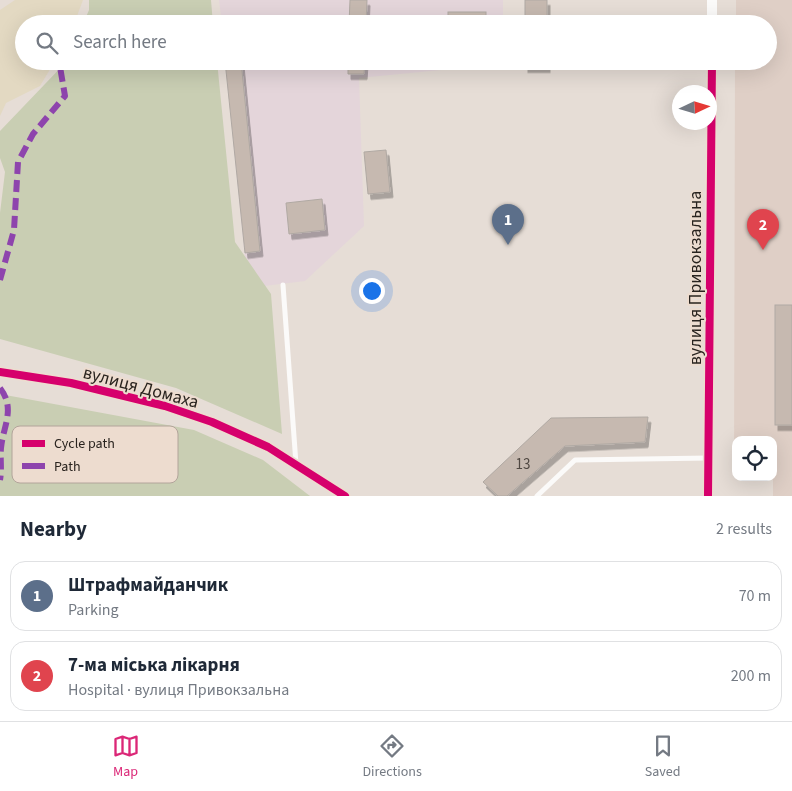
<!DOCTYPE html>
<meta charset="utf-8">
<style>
body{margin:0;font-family:"Source Sans 3",sans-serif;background:#f2f2f3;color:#1f2937}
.controls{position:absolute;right:15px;bottom:15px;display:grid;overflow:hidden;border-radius:10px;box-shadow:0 5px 20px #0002}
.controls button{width:45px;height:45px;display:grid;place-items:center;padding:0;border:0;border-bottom:1px solid #e0e1e3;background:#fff;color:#1f2937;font:25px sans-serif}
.compass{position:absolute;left:672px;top:85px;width:45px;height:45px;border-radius:50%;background:#fff;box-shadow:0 5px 20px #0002;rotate:86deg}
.you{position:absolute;left:371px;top:290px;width:18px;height:18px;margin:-12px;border:4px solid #fff;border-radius:50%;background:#1a73e8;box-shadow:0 0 0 8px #1a73e833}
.badge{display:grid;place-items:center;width:32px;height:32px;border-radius:50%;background:#db2777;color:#fff;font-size:16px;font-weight:700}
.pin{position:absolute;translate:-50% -41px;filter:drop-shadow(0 1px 2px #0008)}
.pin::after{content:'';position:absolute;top:26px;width:18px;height:15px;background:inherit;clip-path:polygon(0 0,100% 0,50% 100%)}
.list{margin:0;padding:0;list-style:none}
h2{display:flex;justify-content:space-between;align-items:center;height:65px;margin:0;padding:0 20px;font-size:21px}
h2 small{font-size:16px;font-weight:400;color:#747a83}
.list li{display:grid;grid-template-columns:32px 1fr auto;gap:15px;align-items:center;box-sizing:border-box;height:70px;margin:0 10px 10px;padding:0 10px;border:1px solid #e0e1e3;border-radius:15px}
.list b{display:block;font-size:19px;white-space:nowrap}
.list p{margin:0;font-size:16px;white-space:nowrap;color:#747a83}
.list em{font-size:16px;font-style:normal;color:#747a83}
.icon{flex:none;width:28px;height:28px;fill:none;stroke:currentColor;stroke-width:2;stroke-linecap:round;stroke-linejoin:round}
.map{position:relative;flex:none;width:792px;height:496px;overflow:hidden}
.search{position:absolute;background:#fff;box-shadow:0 5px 20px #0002;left:15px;right:15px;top:15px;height:55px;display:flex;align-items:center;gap:12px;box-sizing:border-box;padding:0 18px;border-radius:28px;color:#747a83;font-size:19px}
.sheet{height:225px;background:#fff}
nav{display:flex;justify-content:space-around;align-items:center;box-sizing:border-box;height:70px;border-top:1px solid #e0e1e3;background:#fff;font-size:14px;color:#747a83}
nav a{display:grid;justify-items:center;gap:2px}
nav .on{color:#db2777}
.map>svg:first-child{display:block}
</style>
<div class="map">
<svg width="792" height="496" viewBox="0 0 792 496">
<defs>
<filter id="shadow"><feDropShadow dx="3" dy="5.5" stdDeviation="0" flood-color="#0004"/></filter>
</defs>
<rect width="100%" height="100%" fill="#e6ddd6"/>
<g fill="#e4d5da">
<polygon points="219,0 503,0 503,24 222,24"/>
<polygon points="225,61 503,61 503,64 359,78 364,226 305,281 248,288"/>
</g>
<polygon fill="#dfcfc6" points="736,0 792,0 792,496 773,496 773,440 736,440 736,475 734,475 735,61 768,61 768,24 736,24"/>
<g fill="#c9ceb3">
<polygon points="89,0 211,0 213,24 83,24 89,10"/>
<polygon points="67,61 217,61 235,242 271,294 282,434 176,388 0,339 0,213 5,172 0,158 0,131"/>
<polygon points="0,394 194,430 263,460 310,496 0,496"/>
</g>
<polygon fill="#e3d9c2" points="15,0 83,0 74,24 24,24 24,61 55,61 40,86 6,103 0,116 0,10"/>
<g fill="#c6b9b0" stroke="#b0a9a3" filter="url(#shadow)">
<polygon points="350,0 367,0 366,24 349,24"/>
<rect x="525" y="0" width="22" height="24"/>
<rect x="448" y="12" width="38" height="12"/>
<polygon points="236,19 237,24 221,24 221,21"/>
<polygon points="225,61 241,61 260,251 245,253"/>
<polygon points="348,61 365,61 364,74 348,74"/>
<rect x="525" y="61" width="22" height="6"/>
<polygon points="386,150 390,192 368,194 364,152"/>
<polygon points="322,199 325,230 289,234 286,203"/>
<rect x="775" y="305" width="17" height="120"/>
<polygon points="648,417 645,442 565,446 507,496 498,496 483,482 551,418"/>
</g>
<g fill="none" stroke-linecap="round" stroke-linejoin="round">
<g stroke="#fbfaf9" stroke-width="5">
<polyline points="283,285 296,464"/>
<polyline points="537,496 575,460 709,458"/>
</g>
<g stroke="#fbfaf9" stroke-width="10">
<polyline points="712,24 712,0"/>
<polyline points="0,372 71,383 165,406 212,422 268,447 345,496"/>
<polyline points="708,496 712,61"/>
</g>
<g stroke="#8e44ad" stroke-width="6" stroke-dasharray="12 6" stroke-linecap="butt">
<polyline points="0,280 14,230 18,162 33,134 65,96 59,61"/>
<path d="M0,388C16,409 3,426 1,448C0,459 2,469 0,480"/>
</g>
<g stroke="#eddccf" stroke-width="11">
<g id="cycleway">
<polyline points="0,372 71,383 165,406 212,422 268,447 345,496"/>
<polyline points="708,496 712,61"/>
</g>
</g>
<use href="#cycleway" stroke="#d6006c" stroke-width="8"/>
</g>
<g text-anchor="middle" stroke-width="4" stroke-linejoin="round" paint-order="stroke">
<g font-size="15" fill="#504842">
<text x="523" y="469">13</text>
</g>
<g font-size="18" fill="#29231e" stroke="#eddccf">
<text transform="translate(695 278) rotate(-90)" y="6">вулиця Привокзальна</text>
<text transform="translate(141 387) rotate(15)" y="6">вулиця Домаха</text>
</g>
</g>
<rect x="12" y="426" width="166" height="57" rx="8" fill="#eddccf" stroke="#b2a49a" stroke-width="1"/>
<rect x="22" y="440" width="23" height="7" fill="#d6006c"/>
<rect x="22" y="463" width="23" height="6" fill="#8e44ad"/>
<g font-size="14" fill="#29231e">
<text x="54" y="448">Cycle path</text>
<text x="54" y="471">Path</text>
</g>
</svg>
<div class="controls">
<button><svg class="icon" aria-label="locate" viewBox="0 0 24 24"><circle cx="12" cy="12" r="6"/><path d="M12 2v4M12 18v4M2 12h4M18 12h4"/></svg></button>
</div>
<svg class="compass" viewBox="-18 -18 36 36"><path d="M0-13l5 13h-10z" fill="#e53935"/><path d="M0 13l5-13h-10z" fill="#747a83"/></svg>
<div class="you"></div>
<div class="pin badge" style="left:508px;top:245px;background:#5c6f8a">1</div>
<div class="pin badge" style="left:763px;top:250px;background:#e0444e">2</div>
<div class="search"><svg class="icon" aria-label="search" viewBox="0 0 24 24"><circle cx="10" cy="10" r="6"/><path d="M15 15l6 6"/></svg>Search here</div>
</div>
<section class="sheet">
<h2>Nearby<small>2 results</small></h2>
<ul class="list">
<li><span class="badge" style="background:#5c6f8a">1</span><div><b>Штрафмайданчик</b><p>Parking</p></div><em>70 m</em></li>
<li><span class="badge" style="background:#e0444e">2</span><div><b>7-ма міська лікарня</b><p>Hospital · вулиця Привокзальна</p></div><em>200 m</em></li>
</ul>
</section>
<nav>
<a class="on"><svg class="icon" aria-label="map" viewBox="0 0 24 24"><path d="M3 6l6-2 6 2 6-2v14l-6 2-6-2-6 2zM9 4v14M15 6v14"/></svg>Map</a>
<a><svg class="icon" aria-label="directions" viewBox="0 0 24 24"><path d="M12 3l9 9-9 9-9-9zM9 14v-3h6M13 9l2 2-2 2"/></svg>Directions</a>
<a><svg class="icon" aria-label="saved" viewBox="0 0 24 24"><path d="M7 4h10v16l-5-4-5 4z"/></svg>Saved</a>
</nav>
